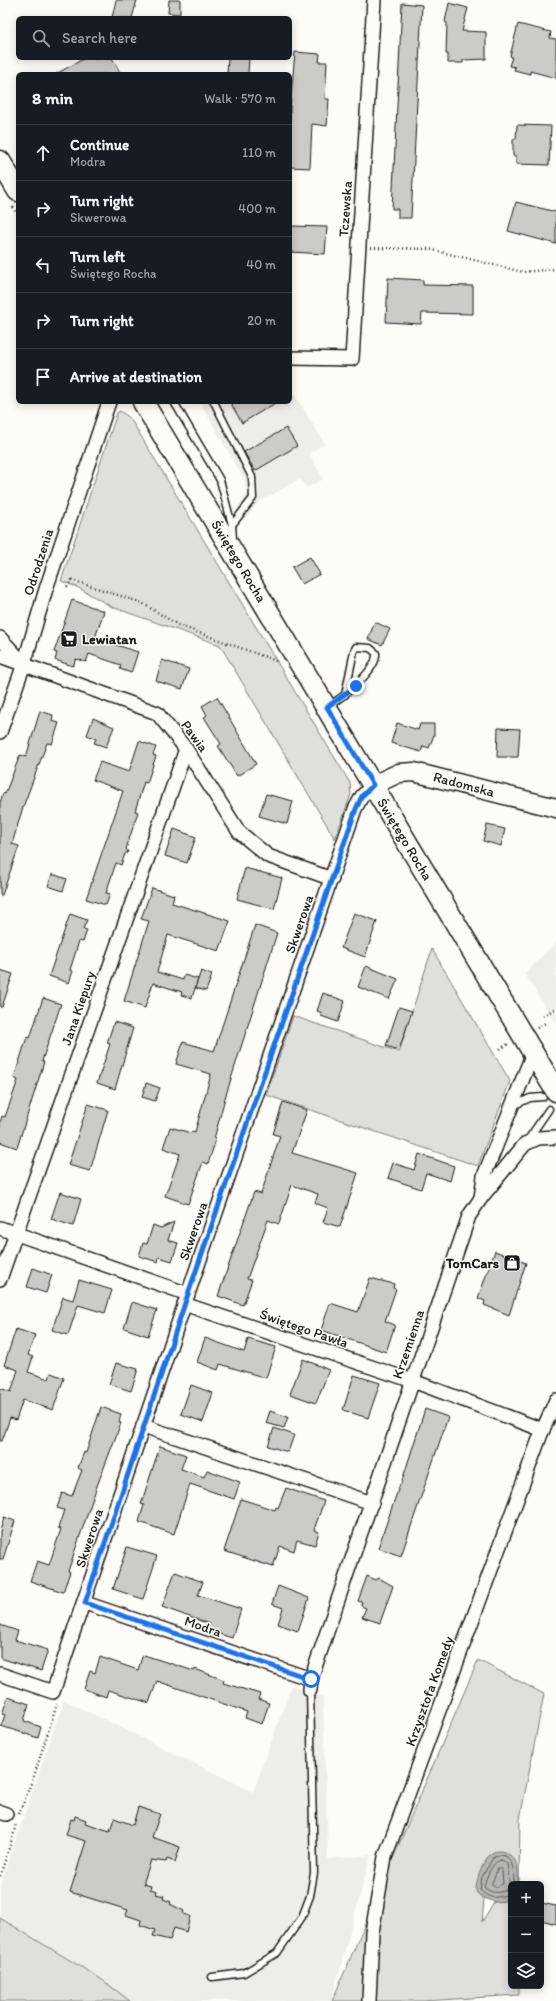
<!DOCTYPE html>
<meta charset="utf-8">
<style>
body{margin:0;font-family:Itim,sans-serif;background:#242831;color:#f1f3f6}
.controls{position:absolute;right:12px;bottom:12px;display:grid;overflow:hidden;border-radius:6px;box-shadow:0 2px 10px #0003}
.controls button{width:36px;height:36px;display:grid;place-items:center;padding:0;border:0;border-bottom:1px solid #363941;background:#171b24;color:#f1f3f6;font:20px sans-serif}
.stop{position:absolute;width:12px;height:12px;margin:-9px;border:3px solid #1a73e8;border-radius:50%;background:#fff}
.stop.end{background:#1a73e8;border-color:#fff;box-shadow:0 1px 4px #0008}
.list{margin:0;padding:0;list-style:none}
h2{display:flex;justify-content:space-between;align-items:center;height:52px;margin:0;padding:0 16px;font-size:17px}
h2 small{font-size:13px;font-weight:400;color:#9ea1a6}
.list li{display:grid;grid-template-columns:26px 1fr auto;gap:12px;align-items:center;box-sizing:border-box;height:56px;padding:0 16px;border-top:1px solid #363941}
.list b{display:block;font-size:15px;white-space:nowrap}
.list p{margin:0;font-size:13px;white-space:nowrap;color:#9ea1a6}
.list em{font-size:13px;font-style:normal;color:#9ea1a6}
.icon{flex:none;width:22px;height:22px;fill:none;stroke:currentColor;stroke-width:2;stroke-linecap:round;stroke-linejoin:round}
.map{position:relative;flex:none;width:556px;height:2001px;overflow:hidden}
.search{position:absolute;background:#171b24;box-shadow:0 2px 10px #0003;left:16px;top:16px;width:276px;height:44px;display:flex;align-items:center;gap:10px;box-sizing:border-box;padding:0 14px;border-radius:6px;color:#9ea1a6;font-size:15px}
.panel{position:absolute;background:#171b24;box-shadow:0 2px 10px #0003;left:16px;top:72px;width:276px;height:332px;border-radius:6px}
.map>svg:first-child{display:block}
</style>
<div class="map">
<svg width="556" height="2001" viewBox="0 0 556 2001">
<rect width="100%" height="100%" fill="#fdfcf7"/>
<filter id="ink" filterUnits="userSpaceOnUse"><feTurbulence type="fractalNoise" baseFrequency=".025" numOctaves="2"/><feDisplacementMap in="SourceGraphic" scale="8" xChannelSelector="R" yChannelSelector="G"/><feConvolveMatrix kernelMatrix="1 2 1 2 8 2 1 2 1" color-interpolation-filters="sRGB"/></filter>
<g filter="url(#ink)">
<g fill="#eeede9">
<polygon points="290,387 325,444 309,453 323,479 307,488 300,479 259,502 244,520 238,507 247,494 245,481 200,402 290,402"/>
<polygon points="556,942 556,1025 525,974"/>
<polygon points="292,1685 323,1697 328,1859 371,1855 331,2001 130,2001 101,1979 0,1918 0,1886 64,1700 253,1792"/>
</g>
<g fill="#e0dfdb" stroke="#7e7e7c">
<polygon points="120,411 130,418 350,783 351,794 335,839 220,645 112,607 77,587 61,581 117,413"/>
<polygon points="432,949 510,1081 478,1166 266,1095 293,1016 399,1052"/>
<polygon points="478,1660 544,1694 520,1819 519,1884 517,1868 476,1892 484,1899 482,1922 494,1902 505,1901 511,1897 511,1986 519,1986 519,1995 424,2001 332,2001"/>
<polygon points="0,1918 101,1979 130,2001 0,2001"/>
</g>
<path fill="#b7b6b2" stroke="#797876" d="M501,1851C518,1856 519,1868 518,1884H511V1897C499,1906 486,1901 476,1892C475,1882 483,1859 492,1853C494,1851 499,1851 501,1851Z"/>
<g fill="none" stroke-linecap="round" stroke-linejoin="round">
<g stroke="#5a5a58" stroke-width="1">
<path d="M501,1860L507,1863L510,1888C501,1893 492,1895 484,1887C486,1878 491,1862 501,1860Z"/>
<polygon points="498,1868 502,1869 503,1884 496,1887 492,1884"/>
<path d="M511,1894C498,1896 492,1902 480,1890L482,1877L494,1856C513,1851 514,1869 514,1884"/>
</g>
</g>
<g fill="#cccbc8" stroke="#1c1c1c">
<polygon points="116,0 137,0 132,18 112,18"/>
<polygon points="169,0 180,0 180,14 168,13"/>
<polygon points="402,3 422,5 411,218 398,218 398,209 392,209"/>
<polygon points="449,3 468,8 462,31 486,32 486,59 463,60 463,63 448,63 448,54 446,54 447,23 445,22"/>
<polygon points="518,24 551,32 550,38 556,39 556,78 530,71 530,74 514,70 515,67 509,66 512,57 510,56"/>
<polygon points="295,52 320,54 319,62 327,62 325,99 329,99 327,126 312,124 310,168 290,167 290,108"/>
<polygon points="85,58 112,58 121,74 56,74"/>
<polygon points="228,58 249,58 248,74 227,74"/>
<polygon points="517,125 551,126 549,165 516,164 516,156 513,156 513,139 516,139"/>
<polygon points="516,202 556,212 556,244 508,231"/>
<polygon points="290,226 327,227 325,254 290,252"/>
<polygon points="388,278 423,280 423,285 473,286 473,314 422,313 421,324 386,322"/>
<polygon points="230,402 277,402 242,423"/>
<polygon points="286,428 297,446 255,471 244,452"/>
<polygon points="310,557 320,574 302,584 292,567"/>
<polygon points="72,600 104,611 95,638 138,652 131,673 120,669 121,665 89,654 86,662 76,659 73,666 55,660 57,653 54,652"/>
<polygon points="375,622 390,629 382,645 368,639"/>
<polygon points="162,660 189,669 182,689 156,681"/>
<polygon points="217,697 256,764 237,776 218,746 221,744 204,717 207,715 202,706"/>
<polygon points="40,711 53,715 52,721 59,723 52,744 47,743 23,807 12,844 19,846 2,895 0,895 0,803 3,793 5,794 20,755 26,757"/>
<polygon points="93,718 114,727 106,747 94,743 96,739 87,735"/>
<polygon points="397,723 418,730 420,724 434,724 434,735 429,748 423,746 421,752 391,743"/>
<polygon points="498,728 520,729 518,757 497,757"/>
<polygon points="139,741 156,747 153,755 156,756 147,783 144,782 135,811 138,812 126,849 128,852 125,854 121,865 116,863 106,893 110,894 106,905 86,899 123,791 93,780 100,762 129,772"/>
<polygon points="266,794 293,801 287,824 259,816"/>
<polygon points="487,825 505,829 501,846 483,841"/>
<polygon points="174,829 196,837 187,863 165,856"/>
<polygon points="245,868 282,878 274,909 237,899"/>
<polygon points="52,874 67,879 63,891 48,886"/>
<polygon points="152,888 174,895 172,903 230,921 219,951 168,935 157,972 183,980 184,975 198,979 192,998 181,995 182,992 153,983 145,1008 124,1001 149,921 141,919"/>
<polygon points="354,913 377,921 365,957 341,948"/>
<polygon points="70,914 87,920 83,929 87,930 83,942 79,941 70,970 73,971 69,983 49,976"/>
<polygon points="255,925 277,933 225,1098 214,1139 216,1139 208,1164 203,1162 188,1204 165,1196 180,1154 163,1148 170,1127 191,1133 192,1131 195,1132 211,1074 176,1064 183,1042 214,1051"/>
<polygon points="366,966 398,979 389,999 358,987"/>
<polygon points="0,970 13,974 2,1007 0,1007"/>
<polygon points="201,971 212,975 206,991 195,988"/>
<polygon points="323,993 345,1001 338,1022 321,1016 322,1013 317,1011"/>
<polygon points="43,998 61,1004 42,1061 44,1062 17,1148 0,1142 0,1123 2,1116 5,1117 18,1080 14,1078 27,1037 30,1038"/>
<polygon points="399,1007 412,1011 399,1050 386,1046"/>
<polygon points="114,1022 133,1028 115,1089 97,1083 110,1044 107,1043"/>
<polygon points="146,1083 160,1088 155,1101 142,1097"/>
<polygon points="283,1102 307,1110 292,1153 358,1173 340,1227 323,1222 328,1208 315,1203 318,1194 292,1185 279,1224 268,1220 247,1279 252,1280 243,1305 218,1296 254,1192 261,1194 280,1136 273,1134"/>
<polygon points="88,1104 108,1110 90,1171 68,1165"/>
<polygon points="419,1154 454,1166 450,1181 426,1173 421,1189 388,1178 393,1163 414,1170"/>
<polygon points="60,1192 81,1199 73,1226 51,1219"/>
<polygon points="174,1222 168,1240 178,1243 172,1261 159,1257 158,1262 139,1256 143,1243 147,1244 153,1225 161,1228"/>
<polygon points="495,1251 526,1263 509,1315 484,1305 485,1301 478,1298"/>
<polygon points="33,1268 52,1275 46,1293 27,1287"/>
<polygon points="370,1278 394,1284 393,1288 396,1289 385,1321 395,1325 386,1352 321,1330 330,1303 358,1312"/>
<polygon points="79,1280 112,1290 105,1313 78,1305 68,1335 52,1330 63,1297 73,1300"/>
<polygon points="132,1302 157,1310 148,1336 124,1328"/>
<polygon points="16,1329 35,1335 28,1355 33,1357 28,1372 49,1379 51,1373 64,1378 53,1410 23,1400 16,1420 10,1418 2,1441 0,1441 0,1388 11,1392 18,1370 4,1365"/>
<polygon points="205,1338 244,1352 248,1339 276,1347 266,1378 220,1364 218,1370 197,1362"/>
<polygon points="303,1359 329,1370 316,1403 290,1394"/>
<polygon points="116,1363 138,1369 131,1391 109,1384"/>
<polygon points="354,1375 380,1383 368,1418 343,1410"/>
<polygon points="191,1385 213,1393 203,1422 181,1414"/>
<polygon points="101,1407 121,1414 119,1422 121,1423 97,1486 68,1571 70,1572 63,1592 30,1581 37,1561 49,1565 61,1529 58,1528 64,1510 57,1508 62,1493 72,1496 82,1470 78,1468 84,1452 86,1453"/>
<polygon points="425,1409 448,1417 401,1556 378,1548 400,1484 401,1484"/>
<polygon points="270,1411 288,1417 284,1428 266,1423"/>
<polygon points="274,1428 294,1435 288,1452 268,1446"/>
<polygon points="160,1446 186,1455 181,1469 204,1477 207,1470 240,1482 234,1499 190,1484 174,1534 139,1522 144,1505 141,1504"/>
<polygon points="286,1488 324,1501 314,1530 319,1532 315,1545 297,1540 294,1551 280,1546 273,1567 224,1551 241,1499 275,1510 276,1507 278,1508"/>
<polygon points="4,1517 15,1521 3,1559 0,1559 0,1531"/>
<polygon points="127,1547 157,1556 143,1599 113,1589"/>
<polygon points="175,1572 203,1582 198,1595 241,1609 232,1638 207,1630 209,1624 162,1607"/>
<polygon points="367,1576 376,1580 379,1578 393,1586 380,1623 362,1617 366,1608 361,1606 362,1602 358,1601"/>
<polygon points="278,1586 309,1598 298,1631 278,1624 283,1608 272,1604"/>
<polygon points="0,1625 18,1631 15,1640 48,1650 41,1671 0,1658"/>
<polygon points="144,1655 194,1671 195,1669 224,1680 223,1683 260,1694 258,1699 269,1703 262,1724 245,1718 247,1712 157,1681 149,1703 108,1690 106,1697 84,1689 90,1671 95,1673 100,1657 138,1670 142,1657"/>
<polygon points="8,1697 29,1704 24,1721 41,1727 38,1738 1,1726 5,1715 2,1714"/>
<polygon points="138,1807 160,1814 152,1837 180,1847 175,1862 167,1859 166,1862 151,1860 144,1881 144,1884 151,1886 150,1889 157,1891 156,1894 164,1896 163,1899 171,1902 170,1904 184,1911 183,1914 190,1916 186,1932 174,1928 170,1940 153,1936 155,1930 140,1925 141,1920 126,1915 128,1910 70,1892 86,1841 66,1835 71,1819 74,1820 75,1816 86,1820 85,1823 110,1831 114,1818 133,1825"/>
<polygon points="541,1903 556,1906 556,1924 541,1920"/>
</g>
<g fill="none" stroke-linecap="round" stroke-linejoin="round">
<g stroke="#1c1c1c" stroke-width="9">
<g id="lane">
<polyline points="174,402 220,480 232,525 233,539"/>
<polyline points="214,402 252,477 253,498 232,525"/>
<path d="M328,706C342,698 378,670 376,653L370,648L356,647L354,651L345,695"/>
<polyline points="515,1105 530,1098 543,1097"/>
<polyline points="527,1141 549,1109"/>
<polyline points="212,1977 244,1973 277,1953 302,1917 310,1896 314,1873 310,1690"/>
</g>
</g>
<g stroke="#1c1c1c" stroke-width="16">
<g id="street">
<polyline points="290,358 352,359 374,0"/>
<polyline points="0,638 23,663"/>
<polyline points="0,656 157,713 186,749 239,832 268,856 332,879"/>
<polyline points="0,732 24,664 46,589 109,402"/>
<polyline points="481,1198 484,1176 533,1053"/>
<polyline points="0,1228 188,1294"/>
<polyline points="0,1279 186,749"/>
<polyline points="184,1304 413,1381 543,1430"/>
<polyline points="143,1426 372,1503"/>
<polyline points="85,1603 311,1679"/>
<polyline points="0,1674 53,1692 188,1294 355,809 362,796 373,785"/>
<polyline points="310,1690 311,1679 469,1216 481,1198 525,1144 538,1138 556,1137"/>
<polyline points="0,1812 6,1814"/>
<polyline points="369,2001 372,1932 385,1857 541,1434 556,1400"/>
</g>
</g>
<g stroke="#1c1c1c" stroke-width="21">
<polyline id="secondary" points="373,785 399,773 414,772 556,808"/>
</g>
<g stroke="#1c1c1c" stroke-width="23">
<g id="primary">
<polyline points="0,161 18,191"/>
<polyline points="143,402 556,1091"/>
</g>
</g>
<g stroke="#1c1c1c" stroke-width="2.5" stroke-dasharray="1 3" stroke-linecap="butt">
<polyline points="13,207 18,215"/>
<polyline points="371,248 429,249 523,272 556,269"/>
<polyline points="67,587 72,580 142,603 178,625 279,662"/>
<polyline points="543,1016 556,1008"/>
<polyline points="537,1028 547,1022"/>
<polyline points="500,1049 508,1044"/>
<polyline points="19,1814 34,1776 57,1704"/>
<polyline points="0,1876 14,1833 16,1823"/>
</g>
<use href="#lane" stroke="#fdfcf7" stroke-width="6"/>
<use href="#street" stroke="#fdfcf7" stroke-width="13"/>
<use href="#secondary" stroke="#fdfcf7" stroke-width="18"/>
<use href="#primary" stroke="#fdfcf7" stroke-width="20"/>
</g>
</g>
<g fill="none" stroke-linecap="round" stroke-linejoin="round" filter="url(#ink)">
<polyline stroke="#1a73e8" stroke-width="5" points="311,1679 85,1603 188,1294 356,809 362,796 373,785 327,707 356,686"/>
</g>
<defs>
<g id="supermarket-square" transform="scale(0.9)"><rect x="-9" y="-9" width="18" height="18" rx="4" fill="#1c1c1c" stroke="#fdfcf7"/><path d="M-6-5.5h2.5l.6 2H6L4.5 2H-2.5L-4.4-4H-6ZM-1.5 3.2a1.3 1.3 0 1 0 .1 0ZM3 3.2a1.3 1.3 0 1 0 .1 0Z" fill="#fff"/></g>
<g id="shop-square" transform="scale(0.9)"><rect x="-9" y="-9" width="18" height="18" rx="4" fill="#1c1c1c" stroke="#fdfcf7"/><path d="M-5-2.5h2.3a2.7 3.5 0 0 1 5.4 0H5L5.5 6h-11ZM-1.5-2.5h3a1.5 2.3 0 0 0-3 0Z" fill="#fff"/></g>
</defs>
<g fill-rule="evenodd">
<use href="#supermarket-square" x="69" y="639"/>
<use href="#shop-square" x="512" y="1263"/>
</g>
<g text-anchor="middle" stroke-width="3" stroke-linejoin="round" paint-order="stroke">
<g font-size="14" fill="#1c1c1c" stroke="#fdfcf7">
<text transform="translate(345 209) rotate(-86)" y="5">Tczewska</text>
<text transform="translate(239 561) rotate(59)" y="5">Świętego Rocha</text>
<text transform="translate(38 562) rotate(-72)" y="5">Odrodzenia</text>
<text transform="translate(195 736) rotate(54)" y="5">Pawia</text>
<text transform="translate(464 784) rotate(15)" y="5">Radomska</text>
<text transform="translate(405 839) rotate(59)" y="5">Świętego Rocha</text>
<text transform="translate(299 924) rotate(-71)" y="5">Skwerowa</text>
<text transform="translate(78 1008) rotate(-71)" y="5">Jana Kiepury</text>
<text transform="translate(193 1231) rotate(-71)" y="5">Skwerowa</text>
<text transform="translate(304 1328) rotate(19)" y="5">Świętego Pawła</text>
<text transform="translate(408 1344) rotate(-71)" y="5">Krzemienna</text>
<text transform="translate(89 1538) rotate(-72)" y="5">Skwerowa</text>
<text transform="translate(203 1626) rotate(19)" y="5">Modra</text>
<text transform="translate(429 1691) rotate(-70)" y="5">Krzysztofa Komedy</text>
</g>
<g font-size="14" font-weight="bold" fill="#1c1c1c" stroke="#fdfcf7" text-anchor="start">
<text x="82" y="644">Lewiatan</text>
<text x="499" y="1268" text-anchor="end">TomCars</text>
</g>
</g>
</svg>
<div class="controls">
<button>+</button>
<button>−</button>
<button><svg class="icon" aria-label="layers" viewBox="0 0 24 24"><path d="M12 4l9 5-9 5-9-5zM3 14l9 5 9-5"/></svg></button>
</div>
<div class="stop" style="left:311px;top:1679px"></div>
<div class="stop end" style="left:356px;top:686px"></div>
<div class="search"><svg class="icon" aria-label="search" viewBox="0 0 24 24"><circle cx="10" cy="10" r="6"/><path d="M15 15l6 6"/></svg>Search here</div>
<section class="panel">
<h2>8 min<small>Walk · 570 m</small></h2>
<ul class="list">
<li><svg class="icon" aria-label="ahead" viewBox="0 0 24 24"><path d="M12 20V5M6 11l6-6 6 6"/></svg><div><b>Continue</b><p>Modra</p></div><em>110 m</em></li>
<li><svg class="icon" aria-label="right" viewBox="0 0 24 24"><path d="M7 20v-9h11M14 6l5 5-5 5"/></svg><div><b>Turn right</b><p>Skwerowa</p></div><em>400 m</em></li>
<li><svg class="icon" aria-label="left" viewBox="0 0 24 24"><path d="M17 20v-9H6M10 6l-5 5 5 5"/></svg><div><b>Turn left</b><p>Świętego Rocha</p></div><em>40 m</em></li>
<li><svg class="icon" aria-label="right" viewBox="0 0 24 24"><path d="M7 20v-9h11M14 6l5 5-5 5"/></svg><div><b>Turn right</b></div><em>20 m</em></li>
<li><svg class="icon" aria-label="arrive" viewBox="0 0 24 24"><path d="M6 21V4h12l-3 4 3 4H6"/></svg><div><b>Arrive at destination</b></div></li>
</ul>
</section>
</div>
